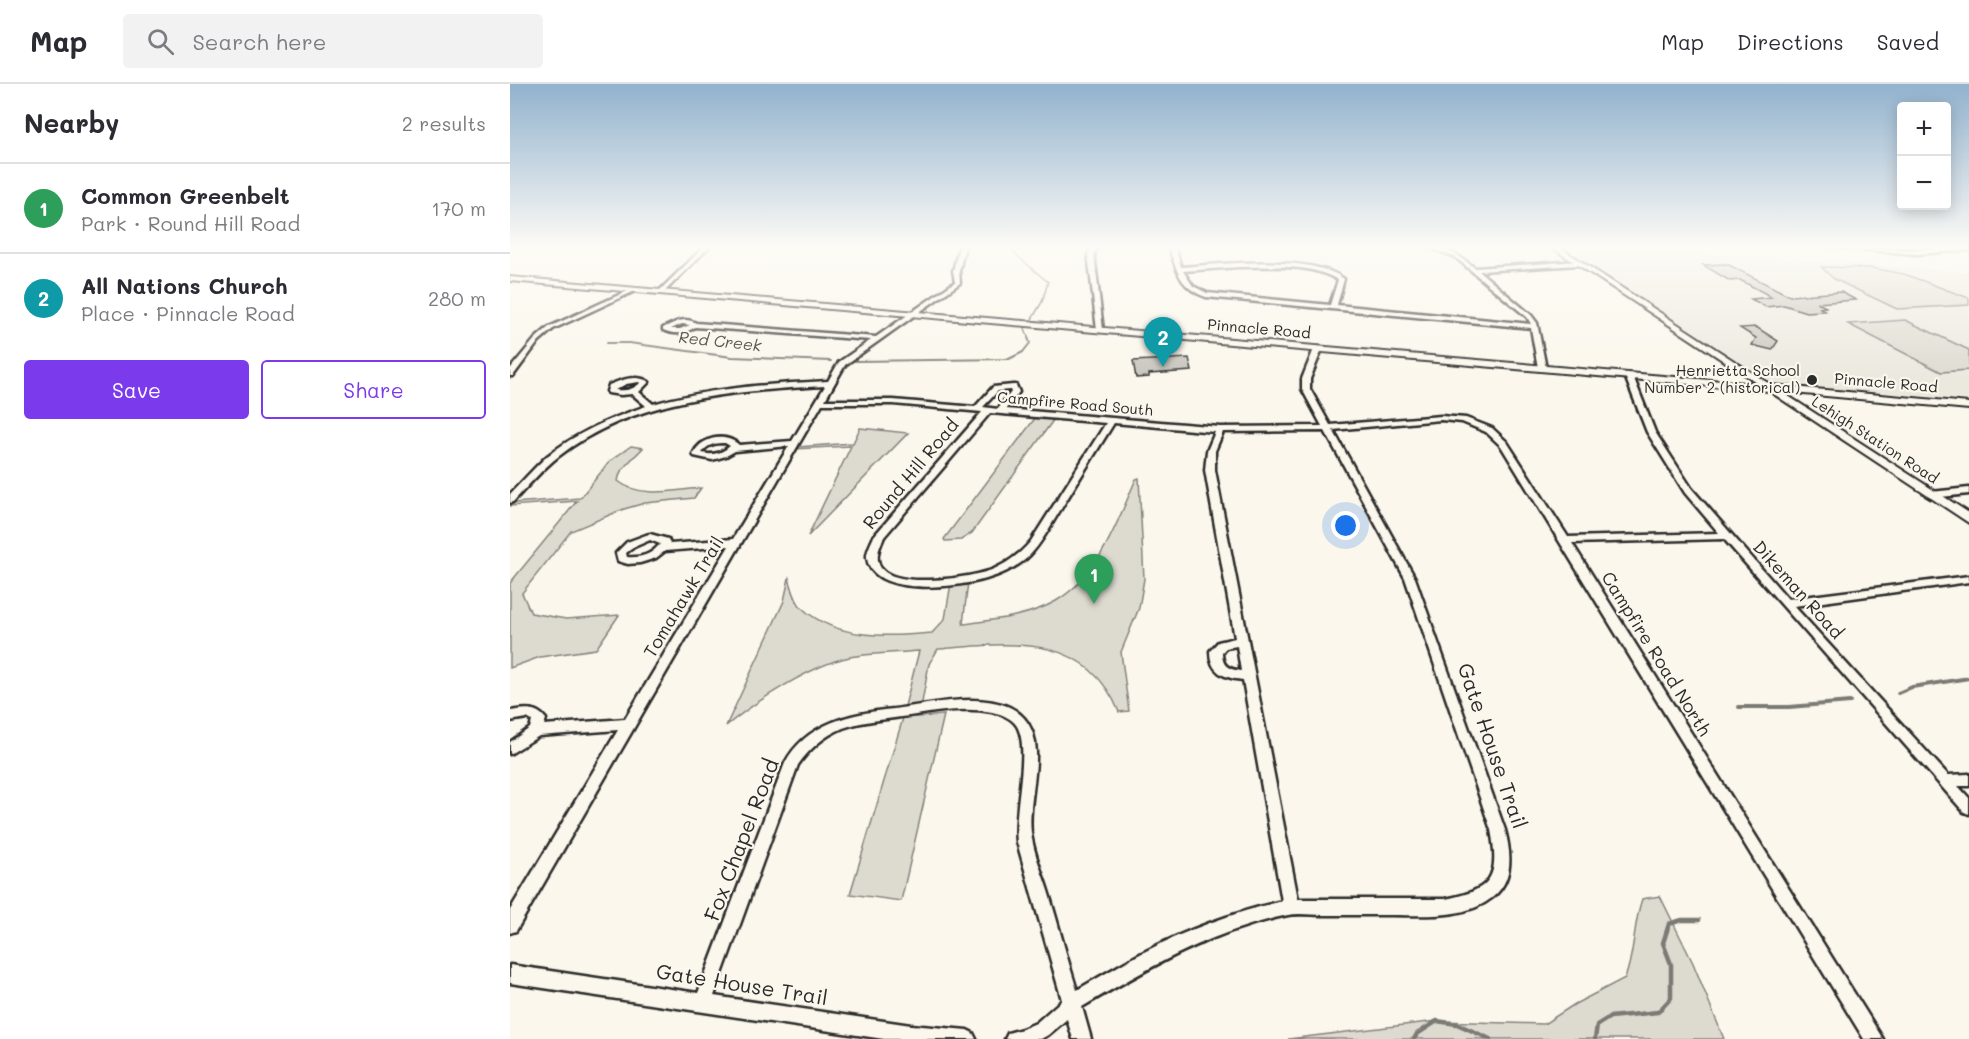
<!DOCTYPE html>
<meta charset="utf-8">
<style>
body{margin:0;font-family:Mali,sans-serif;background:#f2f2f3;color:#2b2b33}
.controls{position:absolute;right:18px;top:18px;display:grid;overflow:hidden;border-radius:6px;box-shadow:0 3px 15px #0003}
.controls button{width:54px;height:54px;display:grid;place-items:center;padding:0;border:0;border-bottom:2px solid #e1e1e2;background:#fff;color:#2b2b33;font:30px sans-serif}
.you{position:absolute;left:836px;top:442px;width:21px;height:21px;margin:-15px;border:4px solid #fff;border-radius:50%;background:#1a73e8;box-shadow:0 0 0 9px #1a73e833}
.badge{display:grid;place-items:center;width:39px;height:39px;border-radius:50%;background:#7c3aed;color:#fff;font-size:20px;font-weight:700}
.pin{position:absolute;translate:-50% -50px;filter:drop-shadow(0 2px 3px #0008)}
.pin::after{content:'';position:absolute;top:32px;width:21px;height:18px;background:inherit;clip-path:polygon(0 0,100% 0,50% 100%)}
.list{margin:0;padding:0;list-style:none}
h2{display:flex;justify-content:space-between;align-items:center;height:78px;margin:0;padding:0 24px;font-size:26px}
h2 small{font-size:20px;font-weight:400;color:#7c7c81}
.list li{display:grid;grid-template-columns:39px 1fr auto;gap:18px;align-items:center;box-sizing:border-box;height:90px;padding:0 24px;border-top:2px solid #e1e1e2}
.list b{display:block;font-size:22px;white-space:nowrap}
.list p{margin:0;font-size:20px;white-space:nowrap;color:#7c7c81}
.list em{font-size:20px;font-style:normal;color:#7c7c81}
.actions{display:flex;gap:12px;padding:18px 24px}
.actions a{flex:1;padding:14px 0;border:2px solid #7c3aed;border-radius:6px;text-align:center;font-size:21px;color:#7c3aed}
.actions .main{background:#7c3aed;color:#fff}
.icon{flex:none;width:33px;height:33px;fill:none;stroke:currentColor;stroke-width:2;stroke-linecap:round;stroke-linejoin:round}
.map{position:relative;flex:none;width:1459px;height:955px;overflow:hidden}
header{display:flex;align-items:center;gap:36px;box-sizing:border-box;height:84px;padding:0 30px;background:#fff;border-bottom:2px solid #e1e1e2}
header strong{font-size:28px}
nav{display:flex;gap:33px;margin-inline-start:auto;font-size:21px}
.search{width:420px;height:54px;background:#f2f2f3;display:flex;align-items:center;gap:15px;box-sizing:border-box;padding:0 21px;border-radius:6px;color:#7c7c81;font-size:22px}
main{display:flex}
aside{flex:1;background:#fff}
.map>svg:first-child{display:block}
</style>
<header>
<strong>Map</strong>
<div class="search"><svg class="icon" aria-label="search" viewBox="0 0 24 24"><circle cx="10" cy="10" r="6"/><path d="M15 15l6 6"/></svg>Search here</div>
<nav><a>Map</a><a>Directions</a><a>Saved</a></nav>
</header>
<main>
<aside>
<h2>Nearby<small>2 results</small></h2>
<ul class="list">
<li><span class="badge" style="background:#2e9e5b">1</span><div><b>Common Greenbelt</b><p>Park · Round Hill Road</p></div><em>170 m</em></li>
<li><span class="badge" style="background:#0f9aa8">2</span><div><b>All Nations Church</b><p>Place · Pinnacle Road</p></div><em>280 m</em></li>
</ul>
<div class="actions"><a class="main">Save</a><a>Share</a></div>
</aside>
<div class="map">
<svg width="1459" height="955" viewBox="0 0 1459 955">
<rect width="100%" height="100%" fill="#fbf7ec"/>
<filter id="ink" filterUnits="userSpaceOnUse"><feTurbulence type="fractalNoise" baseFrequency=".0167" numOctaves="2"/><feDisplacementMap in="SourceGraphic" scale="12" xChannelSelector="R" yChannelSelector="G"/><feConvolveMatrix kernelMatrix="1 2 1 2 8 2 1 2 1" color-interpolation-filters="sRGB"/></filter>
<g filter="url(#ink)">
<polygon fill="#ebe8de" points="1052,163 1094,163 1459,188 1459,316 1272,300 1260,297"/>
<g fill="#dddad0" stroke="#84827e" stroke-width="1.5">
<polygon points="1311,183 1361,184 1394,190 1459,214 1459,221 1387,225 1324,195"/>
<polygon points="1395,236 1459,266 1459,286 1431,288 1338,240"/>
<polygon points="526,333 544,335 462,449 451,456 435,457 434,455"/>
<polygon points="350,344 398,349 298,452 341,362 285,365 287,363 343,359"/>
<path d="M121,362L133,364L117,380L110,389L108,397C131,415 164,406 191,404L184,414L135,419L114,425L61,447L12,509L21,529L56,535L109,531L86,565L30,573L0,584V499L67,417L1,422L3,419L70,414L100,377Z"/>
<path d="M629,394L634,495L629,524L611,568L619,627L609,628C576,547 500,559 428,565L419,580L411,624L394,626L409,567C386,569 363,569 340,573C303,580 245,618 216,642L274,517L279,494C282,504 285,518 292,524C327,556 378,553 422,549L435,535L441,499L458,498L453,540C484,536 518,533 546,517C590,491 607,438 626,395Z"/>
<polygon points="434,631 391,817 340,810 393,634"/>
<path d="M1150,812L1183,879L1214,955H778L927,937L1034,940L1065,920L1115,894C1125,868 1123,841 1132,815Z"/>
</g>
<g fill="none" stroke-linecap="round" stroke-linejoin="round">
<g stroke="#7b7a75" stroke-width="1.5">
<polyline points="501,163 506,171 538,198 532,218 522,235"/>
<polyline points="515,244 519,256"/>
</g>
<g stroke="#7b7a75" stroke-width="2">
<polyline points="97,259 119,259 222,273 321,277"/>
<polyline points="345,277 499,275 513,268 520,259 518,254"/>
</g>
<g stroke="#7b7a75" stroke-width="4">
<polyline points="1388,609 1402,603 1459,594"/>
<polyline points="1229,623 1279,623 1340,618"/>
</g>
<g stroke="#7b7a75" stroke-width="4.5">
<polyline points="904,955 907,950 927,937 947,940 980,955"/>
<polyline points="1085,955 1087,941 1100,933 1148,928 1161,914 1161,880 1153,859 1159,840 1172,836 1189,836"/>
</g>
</g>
<g fill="#c7c4bc" stroke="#2b2b2b" stroke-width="1.5">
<polygon points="1217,180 1280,212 1331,208 1346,216 1307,219 1316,223 1310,224 1315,227 1296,228 1274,221 1256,223 1241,215 1262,213 1230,196 1220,197 1193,181"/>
<polygon points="1246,243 1268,257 1262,266 1242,261 1246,254 1230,244"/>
<polygon points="679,274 682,287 639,290 639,293 626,294 623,277"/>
</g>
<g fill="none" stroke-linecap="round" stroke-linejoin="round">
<g stroke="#2b2b2b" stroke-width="5">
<g id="minor">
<polygon points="194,163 199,163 153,209 149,209 149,207"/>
<path d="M449,163H455L449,187L450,199L335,281L315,316H383L465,323L483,303L503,301H506L509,308L496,325L710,343L812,342L792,305V295L804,265L808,263L812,265L800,295V305L820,341L931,332L956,334L982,344L997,358L1058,453L1209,449L1175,409L1137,348L1115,292L1119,290L1123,292L1145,348L1182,405L1278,515L1459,492V498L1284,522L1438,691L1459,690V702H1448L1459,714V730L1454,728L1214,455L1062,459L1373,955H1354L991,362L976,348L952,338L931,336L823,346L905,494L995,746C1001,769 1004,796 983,813C956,835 915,831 882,831C860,831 837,831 814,831C802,831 789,829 778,831C701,847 638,884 572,923L581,955H563L557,935L538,951L531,955H495L498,949L512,945L526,939L552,916L507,758C503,726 520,669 508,644C504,635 492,630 482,628C452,622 421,629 391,633C372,636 352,637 333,644C314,652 300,664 288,681L204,912L401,941L457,946L463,949L466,955H374L0,899V881L188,909L275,679C296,639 342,629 384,625C431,619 523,594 526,668C527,695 518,722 521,749C524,771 533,790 539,810C549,842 557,875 567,906C590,893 612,879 636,867C678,845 726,828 772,817L733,596C714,594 700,588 700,567L708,558L725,554L695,386L697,367L705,348L604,339C586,368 568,397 551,425C540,442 531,461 517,474C505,484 491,491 476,495C449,503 362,514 357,474C356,467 362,458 364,452L472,328L383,320H312L6,847L0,849V826L108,646L29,652L0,670V658L20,644L22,637L17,634L0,637V627C14,625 26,622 36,635L34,641L115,635L219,462L155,467L146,474L130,479L118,480L108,477L106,469L117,458L136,451L140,450L158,455L160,460L223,455L279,362L225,367L216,372L202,376L184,372L183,370C191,353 215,348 229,361L282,357L315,302C224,307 124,314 49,372C32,385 18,402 3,418L0,419V410C12,398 23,385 36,373C65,349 101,334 136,322L122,310L111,311L98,309L97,307L99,301C112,296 127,290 139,298L129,308L143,320C200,304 259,300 318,297L329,278L361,256L185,243C175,250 164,251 153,246V244C164,239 174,232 186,239L366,253L445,198L443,187ZM172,240L180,241L170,245H161ZM129,298L130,299C123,306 115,307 105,306L116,300ZM500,306L501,308L488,325L473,323L488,307ZM480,329L596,339L521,457C511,469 498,479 484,485C462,494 387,505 371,484C364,474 370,462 374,453ZM815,347L895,494L981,746C990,793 982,806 935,815H788L705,386V367L713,348ZM215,359L220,362C212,369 203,372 192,369C197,360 206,359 215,359ZM140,456L150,460C141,471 131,474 117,473L116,469L124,463ZM727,562L731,587C718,585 712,582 712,568L716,564Z"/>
<polygon points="583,163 588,163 584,169 593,246 590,248 587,246 578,169"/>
<path d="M659,163H665L671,183C712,180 802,170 834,195L827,221L1021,240L1017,233L945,173L917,163C936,163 950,172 965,184L1069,177L1072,179L1069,181L969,187L1021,231L1027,239L1036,284L1032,286L1028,284L1021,244L696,213C670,204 667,187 659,163ZM729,183C762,183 799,179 828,196L820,221L697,209L683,202L673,187Z"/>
<polygon points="1320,163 1407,166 1459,163 1459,166 1407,170"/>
<polygon points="122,205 127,206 43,245 29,257 3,292 0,292 0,285 25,255 39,243"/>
<polygon points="1459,404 1459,410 1421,414 1416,411 1421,408"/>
</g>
</g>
<g stroke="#2b2b2b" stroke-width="4">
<polygon id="tertiary" points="0,193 1259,301 1263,304 1259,307 0,197"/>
</g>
<g stroke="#2b2b2b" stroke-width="4">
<polygon id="secondary" points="1041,163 1049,163 1261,301 1459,319 1459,325 1272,308 1459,429 1459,439"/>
</g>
<use href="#minor" fill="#fbf7ec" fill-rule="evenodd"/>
<use href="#tertiary" fill="#fbf7ec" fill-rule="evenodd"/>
<use href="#secondary" fill="#fbf7ec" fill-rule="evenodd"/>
</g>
</g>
<linearGradient id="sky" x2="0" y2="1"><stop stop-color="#92b2ce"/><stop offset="0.55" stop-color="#fdfbf6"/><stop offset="1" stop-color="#fdfbf6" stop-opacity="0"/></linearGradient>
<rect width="1459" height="297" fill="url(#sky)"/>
<circle fill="#2b2b2b" stroke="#fbf7ec" stroke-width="2" cx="1302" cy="296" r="6"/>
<g text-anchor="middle" stroke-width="4.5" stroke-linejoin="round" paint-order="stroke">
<g font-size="15" fill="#2b2b2b" stroke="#fbf7ec">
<text transform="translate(749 245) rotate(5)" y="5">Pinnacle Road</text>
<text transform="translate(1376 299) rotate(5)" y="5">Pinnacle Road</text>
<text transform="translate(565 320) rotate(5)" y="5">Campfire Road South</text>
<text transform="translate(1365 356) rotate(33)" y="5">Lehigh Station Road</text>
</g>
<g font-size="15" fill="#2b2b2b" stroke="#fbf7ec" text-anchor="end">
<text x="1290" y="292">Henrietta School<tspan x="1290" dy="17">Number 2 (historical)</tspan></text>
</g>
<g font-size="16" font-style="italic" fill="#5a5956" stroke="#fbf7ec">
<text transform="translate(210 257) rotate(6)" y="6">Red Creek</text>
</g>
<g font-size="18" fill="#2b2b2b" stroke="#fbf7ec">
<text transform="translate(401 390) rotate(-50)" y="6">Round Hill Road</text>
<text transform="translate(1288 506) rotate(48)" y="6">Dikeman Road</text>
<text transform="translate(174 513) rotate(-59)" y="6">Tomahawk Trail</text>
<text transform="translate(1146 570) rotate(58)" y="6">Campfire Road North</text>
</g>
<g font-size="21" fill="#2b2b2b" stroke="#fbf7ec">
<text transform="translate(982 662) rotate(71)" y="7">Gate House Trail</text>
<text transform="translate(232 756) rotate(-69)" y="7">Fox Chapel Road</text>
<text transform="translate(232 901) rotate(9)" y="7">Gate House Trail</text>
</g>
</g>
</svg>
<div class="controls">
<button>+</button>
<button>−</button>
</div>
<div class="you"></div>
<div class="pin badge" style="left:584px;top:520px;background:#2e9e5b">1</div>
<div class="pin badge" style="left:653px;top:283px;background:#0f9aa8">2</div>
</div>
</main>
